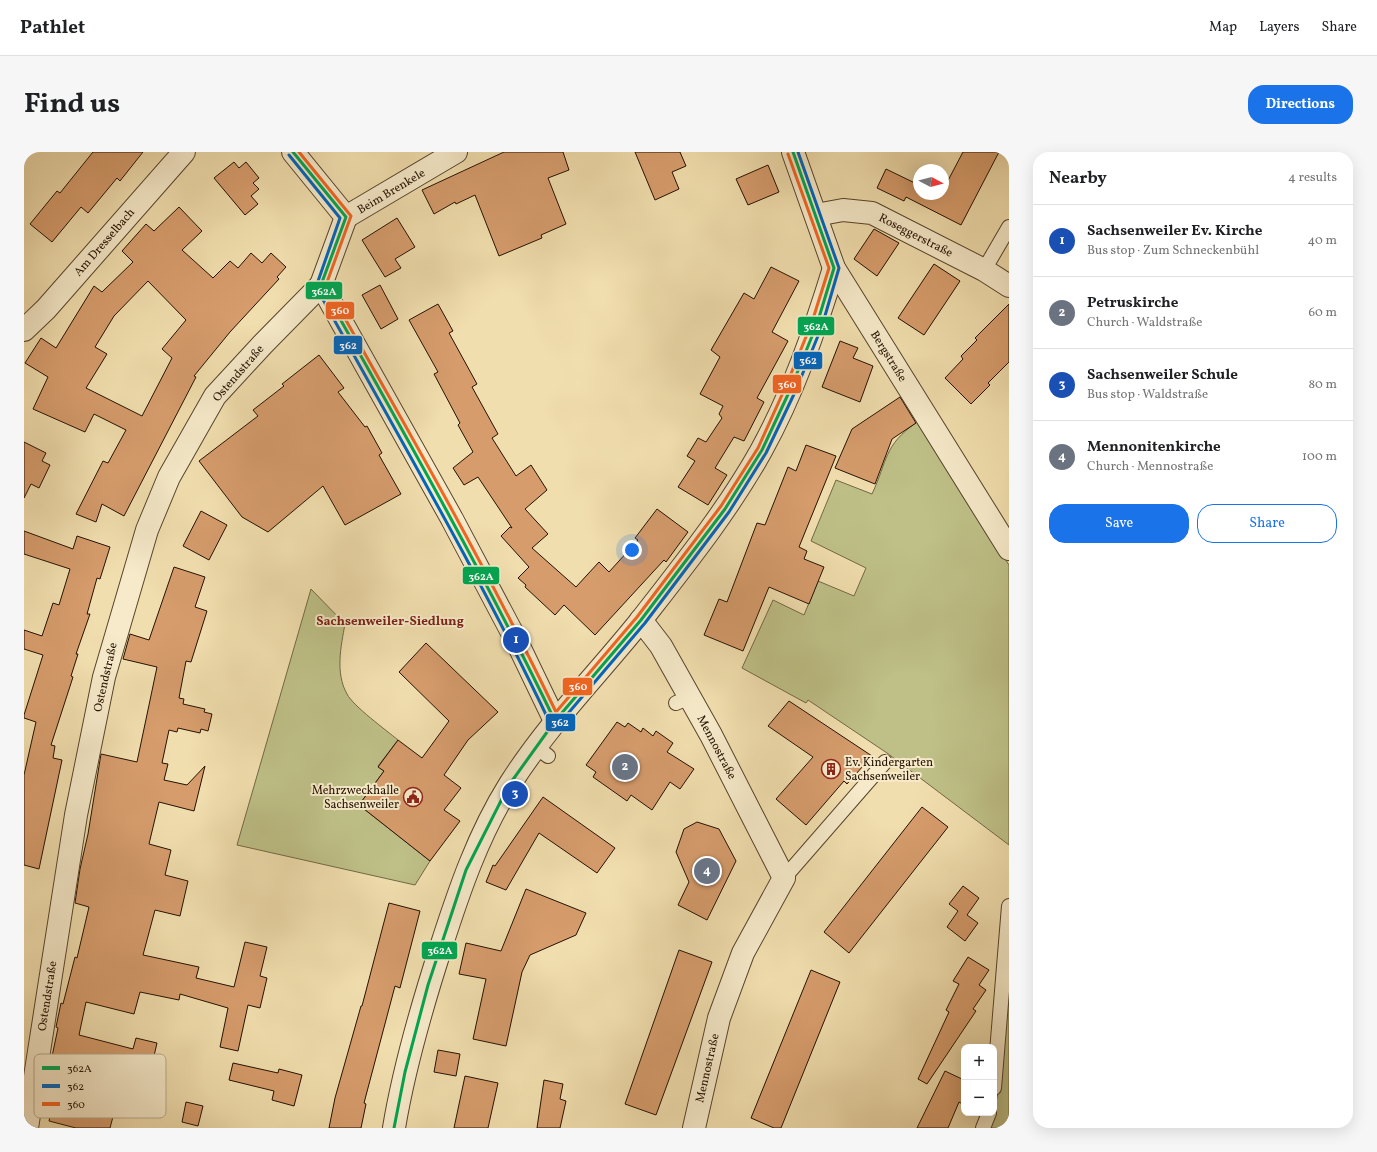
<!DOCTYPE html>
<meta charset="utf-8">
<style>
body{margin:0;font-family:Vollkorn,serif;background:#f6f6f6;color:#202124}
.controls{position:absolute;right:12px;bottom:12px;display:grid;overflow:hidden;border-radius:8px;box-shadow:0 4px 16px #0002}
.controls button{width:36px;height:36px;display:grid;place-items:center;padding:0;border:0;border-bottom:1px solid #e0e0e0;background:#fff;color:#202124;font:20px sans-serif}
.compass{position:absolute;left:889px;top:12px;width:36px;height:36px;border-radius:50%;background:#fff;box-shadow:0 4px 16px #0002;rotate:97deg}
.you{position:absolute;left:608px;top:398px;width:14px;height:14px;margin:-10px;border:3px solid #fff;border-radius:50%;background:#1a73e8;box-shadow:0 0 0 6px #1a73e833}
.badge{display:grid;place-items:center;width:26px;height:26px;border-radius:50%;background:#1a73e8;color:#fff;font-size:13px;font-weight:700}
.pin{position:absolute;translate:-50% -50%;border:2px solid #fff;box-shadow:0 1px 4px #0006}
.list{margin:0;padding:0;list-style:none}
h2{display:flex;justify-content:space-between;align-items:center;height:52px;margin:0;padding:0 16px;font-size:17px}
h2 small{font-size:13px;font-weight:400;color:#757577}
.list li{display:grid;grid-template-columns:26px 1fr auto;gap:12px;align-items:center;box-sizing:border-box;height:72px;padding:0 16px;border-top:1px solid #e0e0e0}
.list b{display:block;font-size:15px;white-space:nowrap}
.list p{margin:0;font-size:13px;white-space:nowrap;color:#757577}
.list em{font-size:13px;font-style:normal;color:#757577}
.actions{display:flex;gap:8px;padding:12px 16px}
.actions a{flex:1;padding:9px 0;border:1px solid #1a73e8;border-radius:16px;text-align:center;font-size:14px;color:#1a73e8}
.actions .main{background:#1a73e8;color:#fff}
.map{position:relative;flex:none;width:985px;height:976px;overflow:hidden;border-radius:16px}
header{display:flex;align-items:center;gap:24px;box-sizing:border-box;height:56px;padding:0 20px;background:#fff;border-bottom:1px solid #e0e0e0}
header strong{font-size:19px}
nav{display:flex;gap:22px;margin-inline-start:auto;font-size:14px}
.intro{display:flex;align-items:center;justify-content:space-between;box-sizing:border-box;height:96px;padding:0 24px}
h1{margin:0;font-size:28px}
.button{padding:10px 18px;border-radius:16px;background:#1a73e8;color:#fff;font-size:14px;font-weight:700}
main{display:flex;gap:24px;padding:0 24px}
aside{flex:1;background:#fff;border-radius:16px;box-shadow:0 4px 16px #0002}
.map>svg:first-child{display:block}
</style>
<header>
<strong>Pathlet</strong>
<nav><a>Map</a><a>Layers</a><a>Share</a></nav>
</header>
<div class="intro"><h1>Find us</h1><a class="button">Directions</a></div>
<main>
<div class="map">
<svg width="985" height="976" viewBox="0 0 985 976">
<rect width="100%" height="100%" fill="#f1deae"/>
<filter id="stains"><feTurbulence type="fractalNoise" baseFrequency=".005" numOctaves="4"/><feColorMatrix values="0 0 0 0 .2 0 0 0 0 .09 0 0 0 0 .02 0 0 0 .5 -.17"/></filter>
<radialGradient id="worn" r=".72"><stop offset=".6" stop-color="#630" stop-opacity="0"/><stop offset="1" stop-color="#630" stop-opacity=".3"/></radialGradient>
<g fill="#bec087" stroke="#716844">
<path d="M893,270L985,413V693L863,601L784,548L782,551L718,516L749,448L780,463L794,429L830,444L842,416L787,389L812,328L848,342C864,308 859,294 893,270Z"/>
<path d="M287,437L321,472C317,494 311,521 323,542C329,554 362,578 374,588L354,614L360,619L335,653L406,709L391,733L213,693Z"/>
<path d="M985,826V976H964C982,928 981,876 985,826Z"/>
</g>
<g fill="#d69c6c" stroke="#241101" fill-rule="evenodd">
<polygon points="69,0 119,0 96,29 93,26 64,61 57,55 28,90 6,72 33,39 36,41"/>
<polygon points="480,0 539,0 545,18 524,26 542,72 517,83 518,86 475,104 451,43 432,52 431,50 410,62 398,38"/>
<polygon points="611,0 656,0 662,14 648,20 655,37 631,48"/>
<polygon points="939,0 975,0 937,73 882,45 880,49 853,36 862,17 895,33 895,42 919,42 919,38"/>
<polygon points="210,10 215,16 222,10 235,26 229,31 235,37 227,44 234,52 221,63 190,26"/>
<polygon points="744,13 755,40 724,53 712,27"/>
<path d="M155,55L178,79L158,98L189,126L206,109L214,116L227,101L238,111L247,101L262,115L253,125L255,127L206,180L170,224L172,225L100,364L78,352L72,370L52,362L79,309L84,311L102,278L70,262L61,280L9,257L24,225L1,211L17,186L32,196L70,134L78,140L109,110L98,99L122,72L130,79ZM124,129L162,168L138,197L148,206L118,264L62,236L83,202L71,195L90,164Z"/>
<polygon points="373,66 391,95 371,107 377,116 361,125 338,88"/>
<polygon points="850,77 875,91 853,124 830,107"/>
<polygon points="910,112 936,129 900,183 874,166"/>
<polygon points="747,115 775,129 748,180 764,189 733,246 740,250 720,289 710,285 691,316 703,323 684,353 654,335 671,309 663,304 674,286 682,290 698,266 695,262 699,254 676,242 696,205 687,198 720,141 730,147"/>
<polygon points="356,133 374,167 357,177 338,143"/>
<polygon points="414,152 429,179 425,181 453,232 448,235 474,282 468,286 492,324 507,313 523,338 501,357 524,382 508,396 552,435 575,410 585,420 614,388 611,386 633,357 664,380 642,410 640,408 571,483 540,453 531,463 501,435 502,433 494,426 505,415 477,384 486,375 488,376 454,325 440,333 429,316 449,300 434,273 436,271 410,222 414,220 385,168"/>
<polygon points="985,152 985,210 964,231 966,233 947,252 921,226 939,207 937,204 953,188 951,186"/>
<polygon points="816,189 834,196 829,206 849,214 836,250 798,235"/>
<polygon points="295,203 320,236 314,240 341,275 343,274 358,301 355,303 377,342 321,373 299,334 244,380 218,365 175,309 234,264 229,258 260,234 258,232"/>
<polygon points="876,245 892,271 868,287 851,332 811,316 828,277"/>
<polygon points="0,290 22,301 18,309 26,313 15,336 7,332 0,346"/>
<polygon points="782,293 812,304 775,395 783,399 780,407 800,415 785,452 745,435 719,499 680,483 695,447 703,450 733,371 741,373 764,315 772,319"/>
<polygon points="177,359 203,373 185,408 159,394"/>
<polygon points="0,379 49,397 53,384 86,395 76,427 73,426 63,462 66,462 52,502 54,502 47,524 49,525 27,593 31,594 29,606 38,608 15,717 0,713 0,623 12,570 0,566 0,563 19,503 0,497 0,478 18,484 29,451 35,453 46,417 0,402"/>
<polygon points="150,415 181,425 171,455 183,459 167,510 162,509 155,546 160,547 159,552 181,557 180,560 188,562 184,579 177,577 176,581 154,576 153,580 145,578 138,611 144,612 140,628 163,633 181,614 170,659 135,650 125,692 147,698 141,723 164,729 156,764 131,758 119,803 175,815 172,826 210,835 221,790 243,795 236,824 243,826 236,856 224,853 214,899 196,895 204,856 156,842 155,848 116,840 110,862 62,850 55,883 109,897 112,886 133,891 126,921 102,915 86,976 52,976 25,969 35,922 25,919 34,876 32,875 37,851 39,852 51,805 53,806 65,755 51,751 56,717 64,682 77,602 113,610 133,515 99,507 106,482 125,488"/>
<polygon points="402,491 474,560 444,588 420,623 437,636 420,658 436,669 406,709 335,653 360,619 354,615 374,588 398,606 425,569 375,520"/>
<polygon points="765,549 848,604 823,632 820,629 782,673 752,647 789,605 744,574"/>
<polygon points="593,570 601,575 604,571 617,580 619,576 629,584 632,579 649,591 643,600 670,617 656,637 646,630 628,658 607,643 603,649 569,625 572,620 562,613"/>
<polygon points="519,645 591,696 573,721 515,681 482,738 462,730 469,713 471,714"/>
<polygon points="898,655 924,675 825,801 800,780"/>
<polygon points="673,670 695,677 712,709 683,768 654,753 665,730 652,700 660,677"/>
<polygon points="939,734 955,746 943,763 954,771 941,789 923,775 934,759 925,752"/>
<polygon points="502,737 562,761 552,783 506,803 498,820 482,894 449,887 462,827 435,822 442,791 477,799"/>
<polygon points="365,751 396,759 376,836 371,834 340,951 342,952 337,976 305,976 311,946 337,854 338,854"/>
<polygon points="655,798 688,810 632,963 601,952"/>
<polygon points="944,805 965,818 955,833 962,838 949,857 952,859 903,932 894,927 925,860 922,858 935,832 929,829"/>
<polygon points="787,818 816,830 757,976 750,976 727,966"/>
<polygon points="414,898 436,902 432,924 410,920"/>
<polygon points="209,911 254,921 255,917 278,923 270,954 248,948 250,939 205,928"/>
<polygon points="921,919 940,928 940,953 935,950 924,976 893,976"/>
<polygon points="441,924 474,931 464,976 430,976"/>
<polygon points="520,928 539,932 536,947 542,949 536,976 513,976"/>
<polygon points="162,950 179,954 174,974 158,970"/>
</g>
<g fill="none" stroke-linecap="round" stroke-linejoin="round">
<g stroke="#57442c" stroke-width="16">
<g id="service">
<polyline points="960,118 985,75"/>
<polyline points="652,551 666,545"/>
<polyline points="512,595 524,604"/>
<polyline points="760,726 861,610"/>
<polyline points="970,936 985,754"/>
<polyline points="959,976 965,961"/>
</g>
</g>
<g stroke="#57442c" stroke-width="24">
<g id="minor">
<polyline points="269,0 322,65 297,133 428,367 492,488 531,569"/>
<polyline points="769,0 810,116 985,397"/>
<polyline points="792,63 819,58 848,61 960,118 985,134"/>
<polyline points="322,65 432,0"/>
<polyline points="0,178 22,157 160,0"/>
<polyline points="617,468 637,494 687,583 760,726 719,801 695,866 670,976"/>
<polyline points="3,976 52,663 80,525 123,378 145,325 191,244 239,192 297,133"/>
<path d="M370,976C380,915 398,854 417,795C435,739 454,683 486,632C524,572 574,522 618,467C660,413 704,358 737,299C769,241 791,178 810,116"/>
</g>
</g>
<use href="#service" stroke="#f6eaca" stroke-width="14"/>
<use href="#minor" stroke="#f6eaca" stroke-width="22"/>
<g stroke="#f6eaca" stroke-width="6">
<g id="bus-1">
<path d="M269,0L322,65L297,133C378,277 459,420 531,569"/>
<polyline points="370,976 381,920 404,833 442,718 485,633 531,569 617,468 701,357 738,298 767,236 793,172 810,116 769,0"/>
</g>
</g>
<g stroke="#f6eaca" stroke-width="6">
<path id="bus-2" d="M265,3L316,66L292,135C372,280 455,422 526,571L531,574L535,572L621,471L705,360L742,301L772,238L798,174L815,116L774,0"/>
</g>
<g stroke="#f6eaca" stroke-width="6">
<path id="bus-3" d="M275,0L327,64L302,133C382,274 462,414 532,560L613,465L697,354L734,296L762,234L788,170L805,116L764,2"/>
</g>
<use href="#bus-1" stroke="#00a651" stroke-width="3"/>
<use href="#bus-2" stroke="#0065bd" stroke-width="3"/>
<use href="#bus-3" stroke="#f26522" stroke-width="3"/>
</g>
<defs>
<g id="building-ring" transform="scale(1)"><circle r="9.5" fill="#f6eaca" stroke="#8f2418" stroke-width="1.5"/><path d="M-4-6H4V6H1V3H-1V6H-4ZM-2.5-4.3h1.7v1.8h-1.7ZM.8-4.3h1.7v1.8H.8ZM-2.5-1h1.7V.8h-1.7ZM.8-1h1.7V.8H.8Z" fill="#8f2418"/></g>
<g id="civic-ring" transform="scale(1)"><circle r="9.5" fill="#f6eaca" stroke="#8f2418" stroke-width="1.5"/><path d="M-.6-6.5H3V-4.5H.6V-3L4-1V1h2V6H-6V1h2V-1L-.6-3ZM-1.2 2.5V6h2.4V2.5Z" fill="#8f2418"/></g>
</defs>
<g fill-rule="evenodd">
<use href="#building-ring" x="807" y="617"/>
<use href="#civic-ring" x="389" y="645"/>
</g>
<g text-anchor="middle" stroke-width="4" stroke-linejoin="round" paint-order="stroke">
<g font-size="12" fill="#241101" stroke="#f6eaca">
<text transform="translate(367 39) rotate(-31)" y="4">Beim Brenkele</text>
<text transform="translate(892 83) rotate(27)" y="4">Roseggerstraße</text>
<text transform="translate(80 90) rotate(-49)" y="4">Am Dresselbach</text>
<text transform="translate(865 204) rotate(58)" y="4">Bergstraße</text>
<text transform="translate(214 221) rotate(-49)" y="4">Ostendstraße</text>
<text transform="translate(81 525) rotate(-77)" y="4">Ostendstraße</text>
<text transform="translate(693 595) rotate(62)" y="4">Mennostraße</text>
<text transform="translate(23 844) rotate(-81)" y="4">Ostendstraße</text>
<text transform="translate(683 916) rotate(-77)" y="4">Mennostraße</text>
</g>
<g font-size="12" fill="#241101" stroke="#f6eaca" text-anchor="start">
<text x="821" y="614">Ev. Kindergarten<tspan x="821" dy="14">Sachsenweiler</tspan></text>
<text x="375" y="642" text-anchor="end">Mehrzweckhalle<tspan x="375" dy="14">Sachsenweiler</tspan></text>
</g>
<g font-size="13" font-weight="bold" fill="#7a1f14" stroke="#f6eaca">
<text x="366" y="473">Sachsenweiler-Siedlung</text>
</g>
</g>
<rect x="10" y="902" width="132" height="64" rx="6" fill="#f6eaca" stroke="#b7a98e" stroke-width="1"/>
<rect x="18" y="914" width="18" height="4" fill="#00a651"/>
<rect x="18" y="932" width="18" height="4" fill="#0065bd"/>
<rect x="18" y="950" width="18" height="4" fill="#f26522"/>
<g font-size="11" fill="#241101">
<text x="43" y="920">362A</text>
<text x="43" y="938">362</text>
<text x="43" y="956">360</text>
</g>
<g stroke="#f6eaca" stroke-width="1.5">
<rect x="281" y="129" width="38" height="19" rx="4" fill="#00a651"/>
<rect x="301" y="149" width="30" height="19" rx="4" fill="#f26522"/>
<rect x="773" y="164" width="38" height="20" rx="4" fill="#00a651"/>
<rect x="309" y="183" width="30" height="20" rx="4" fill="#0065bd"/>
<rect x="769" y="199" width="30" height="19" rx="4" fill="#0065bd"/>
<rect x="748" y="222" width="30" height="20" rx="4" fill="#f26522"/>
<rect x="438" y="414" width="38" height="19" rx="4" fill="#00a651"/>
<rect x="538" y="525" width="31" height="19" rx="4" fill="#f26522"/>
<rect x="521" y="561" width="31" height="19" rx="4" fill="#0065bd"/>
<rect x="397" y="789" width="37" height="19" rx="4" fill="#00a651"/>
</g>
<g font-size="11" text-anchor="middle" font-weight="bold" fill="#fff">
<text x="300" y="143">362A</text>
<text x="316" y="162">360</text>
<text x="792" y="178">362A</text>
<text x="324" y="197">362</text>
<text x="784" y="212">362</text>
<text x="763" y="236">360</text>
<text x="457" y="428">362A</text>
<text x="554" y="538">360</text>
<text x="536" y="574">362</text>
<text x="416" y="802">362A</text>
</g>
<rect width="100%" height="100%" filter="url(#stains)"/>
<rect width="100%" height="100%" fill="url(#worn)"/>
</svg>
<div class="controls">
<button>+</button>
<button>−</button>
</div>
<svg class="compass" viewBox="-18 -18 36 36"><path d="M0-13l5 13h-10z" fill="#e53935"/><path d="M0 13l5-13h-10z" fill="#757577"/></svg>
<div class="you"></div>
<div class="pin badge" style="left:492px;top:488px;background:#1a4fb4">1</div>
<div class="pin badge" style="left:601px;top:615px;background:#6b7280">2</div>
<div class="pin badge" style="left:491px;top:642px;background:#1a4fb4">3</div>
<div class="pin badge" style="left:683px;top:719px;background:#6b7280">4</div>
</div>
<aside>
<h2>Nearby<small>4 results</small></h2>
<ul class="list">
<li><span class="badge" style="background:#1a4fb4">1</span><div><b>Sachsenweiler Ev. Kirche</b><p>Bus stop · Zum Schneckenbühl</p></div><em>40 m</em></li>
<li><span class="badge" style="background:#6b7280">2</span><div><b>Petruskirche</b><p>Church · Waldstraße</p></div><em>60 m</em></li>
<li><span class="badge" style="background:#1a4fb4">3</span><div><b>Sachsenweiler Schule</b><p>Bus stop · Waldstraße</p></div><em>80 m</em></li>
<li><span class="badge" style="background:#6b7280">4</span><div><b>Mennonitenkirche</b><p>Church · Mennostraße</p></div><em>100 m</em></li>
</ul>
<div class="actions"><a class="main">Save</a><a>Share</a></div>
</aside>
</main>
